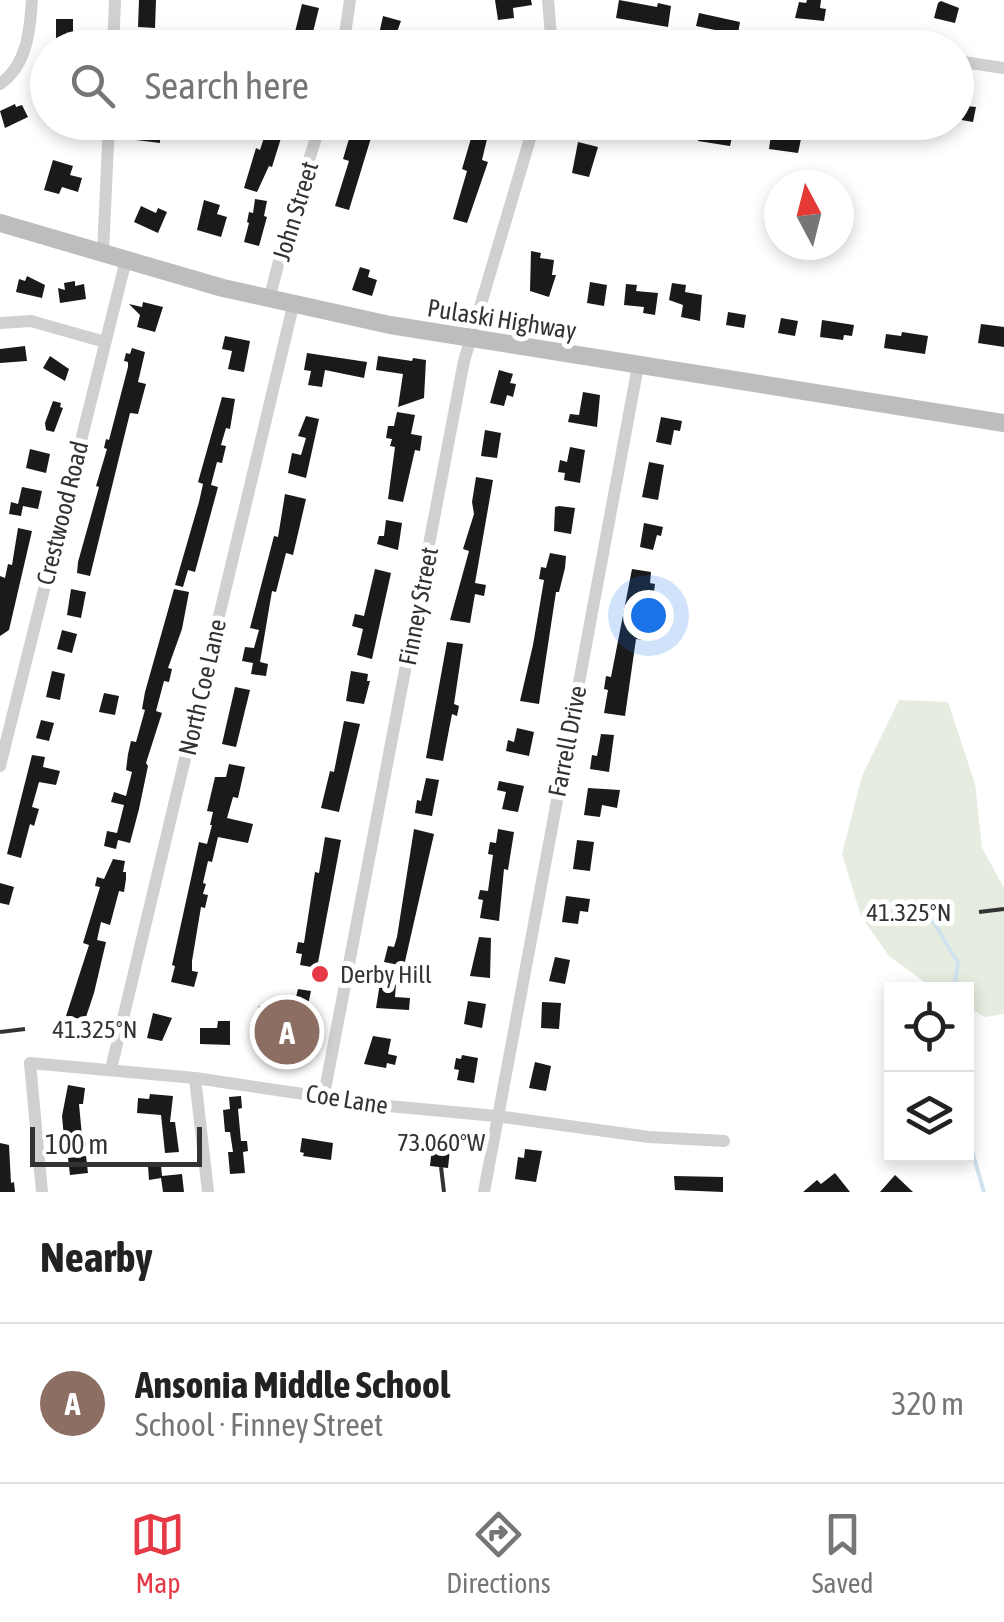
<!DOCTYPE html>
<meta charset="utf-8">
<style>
body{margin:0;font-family:"Asap Condensed",sans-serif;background:#f2f2f2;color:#222}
.controls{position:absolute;right:30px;bottom:30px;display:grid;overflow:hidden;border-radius:0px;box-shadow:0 5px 15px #0003}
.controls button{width:90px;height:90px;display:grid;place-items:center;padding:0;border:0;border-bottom:2px solid #e0e0e0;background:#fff;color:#222;font:50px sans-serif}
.compass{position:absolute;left:764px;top:170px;width:90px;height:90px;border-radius:50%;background:#fff;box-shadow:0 5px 15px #0003;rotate:353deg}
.scale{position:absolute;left:30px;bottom:25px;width:172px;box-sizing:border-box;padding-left:10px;border:5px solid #333;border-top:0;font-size:28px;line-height:35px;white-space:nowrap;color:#333;-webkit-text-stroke:8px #fff;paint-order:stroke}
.you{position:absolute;left:648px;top:615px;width:35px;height:35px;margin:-25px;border:8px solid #fff;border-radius:50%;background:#1a73e8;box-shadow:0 0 0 15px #1a73e833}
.badge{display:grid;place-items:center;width:65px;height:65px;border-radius:50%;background:#e63946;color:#fff;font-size:32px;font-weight:700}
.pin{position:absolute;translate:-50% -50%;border:5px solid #fff;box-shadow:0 2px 10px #0006}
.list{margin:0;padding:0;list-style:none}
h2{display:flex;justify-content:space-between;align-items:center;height:130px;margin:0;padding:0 40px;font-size:42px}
h2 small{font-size:32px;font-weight:400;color:#767676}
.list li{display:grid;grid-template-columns:65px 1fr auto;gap:30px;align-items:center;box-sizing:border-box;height:160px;padding:0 40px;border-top:2px solid #e0e0e0}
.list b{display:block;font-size:38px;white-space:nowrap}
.list p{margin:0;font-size:32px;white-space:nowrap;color:#767676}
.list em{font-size:32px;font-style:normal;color:#767676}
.icon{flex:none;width:55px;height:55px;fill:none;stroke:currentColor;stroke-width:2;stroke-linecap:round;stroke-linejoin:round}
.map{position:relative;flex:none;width:1004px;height:1192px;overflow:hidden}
.search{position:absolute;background:#fff;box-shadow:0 5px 15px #0003;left:30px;right:30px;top:30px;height:110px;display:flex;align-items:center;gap:25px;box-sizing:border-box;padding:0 35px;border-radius:55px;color:#767676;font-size:38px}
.sheet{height:290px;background:#fff}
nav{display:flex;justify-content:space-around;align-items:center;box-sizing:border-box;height:140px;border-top:2px solid #e0e0e0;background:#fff;font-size:28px;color:#767676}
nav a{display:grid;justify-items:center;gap:5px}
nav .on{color:#e63946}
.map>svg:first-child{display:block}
</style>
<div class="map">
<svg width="1004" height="1192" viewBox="0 0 1004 1192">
<rect width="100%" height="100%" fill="#fff"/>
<polygon fill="#e6ecdf" points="899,700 948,702 975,784 982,848 1004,888 1004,1014 985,1017 967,1007 966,989 934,989 889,956 861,916 842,854 862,776"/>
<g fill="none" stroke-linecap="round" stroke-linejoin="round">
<g stroke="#cfe2ee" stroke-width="4">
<polyline points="930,916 958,963 954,989"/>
<polyline points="966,1130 984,1192"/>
</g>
</g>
<g fill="#1a1a1a">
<polygon points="139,0 156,0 155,28 138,27"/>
<polygon points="495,0 531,0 532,5 513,8 514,18 498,20"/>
<polygon points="619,0 657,7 658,3 671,6 668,27 616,18"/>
<polygon points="807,0 821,0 820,8 826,9 824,21 795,18 799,2 806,3"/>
<polygon points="941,1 959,8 955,23 934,18 938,3"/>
<polygon points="302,4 319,8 310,44 293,40"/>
<polygon points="699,13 740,22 737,39 719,36 720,31 696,26"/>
<polygon points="383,16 401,21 391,48 376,48"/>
<rect x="56" y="19" width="17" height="24"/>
<rect x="484" y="34" width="17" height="14"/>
<polygon points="48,71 48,100 33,89"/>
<polygon points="15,104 16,107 22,105 28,117 5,128 0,111"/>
<polygon points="956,105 976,107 973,122 956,119"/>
<polygon points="138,122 160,122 160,143 136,140"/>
<polygon points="269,122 286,122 272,167 269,166 257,192 244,188 256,148 260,150"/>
<polygon points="354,122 374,128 349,210 335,206 349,161 343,159"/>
<polygon points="701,122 723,122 722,130 733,132 730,146 698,141"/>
<polygon points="472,135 487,139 482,160 488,162 467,223 453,219 467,171 462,169"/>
<polygon points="771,135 801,139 798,153 769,149"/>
<polygon points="578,142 598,147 589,177 572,173"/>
<polygon points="53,160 73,166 70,175 82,178 78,192 62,187 59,194 44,190"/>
<polygon points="255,199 267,201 264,216 267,217 259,246 244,242 249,223 247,222 249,212 253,213"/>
<polygon points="204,200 220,205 217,214 227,217 221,237 197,230"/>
<polygon points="141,206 156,213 158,208 167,212 158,233 134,222"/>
<polygon points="531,251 541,253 540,258 554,260 552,275 556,275 549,297 530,291"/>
<polygon points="360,267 370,270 368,277 377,280 372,296 352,290"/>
<polygon points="27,276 45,285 42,298 16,292 19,279 25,281"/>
<polygon points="75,281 75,286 84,284 86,299 60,303 58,288 65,290 64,283"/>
<polygon points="590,282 607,285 604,306 587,303"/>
<polygon points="672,283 686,285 685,292 702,295 700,321 681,317 683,305 669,300"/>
<polygon points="626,284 637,285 636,291 658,293 655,315 643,313 644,307 624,305"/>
<polygon points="143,302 163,307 155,332 137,327 140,315 129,304 142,307"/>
<polygon points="728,312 746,315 744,328 726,325"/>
<polygon points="781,318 798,321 795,336 778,333"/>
<polygon points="822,320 854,325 852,336 844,335 843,340 820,337"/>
<polygon points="981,324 1004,327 1004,347 978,343"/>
<polygon points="902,332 928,336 925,354 884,348 886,334 901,336"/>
<polygon points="225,336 250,341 244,372 228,369 232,351 222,349"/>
<polygon points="25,346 27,361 0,363 0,349"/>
<polygon points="132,348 145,352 138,382 146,384 138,414 130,413 90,576 77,573 78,562 99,487 96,486 107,449 104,448 106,439 109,440 128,367 128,362 124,361 126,353 130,354"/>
<polygon points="307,353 367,362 364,378 325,370 322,387 308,385 311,371 304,370"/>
<polygon points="50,356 69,369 65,381 43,368"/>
<polygon points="378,356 412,361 413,358 426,360 424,398 398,407 403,374 376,370"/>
<polygon points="499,370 513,374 510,383 516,384 513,397 507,395 504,406 490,403"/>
<polygon points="583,392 600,395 597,427 568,422 570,414 579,415"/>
<polygon points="222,397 235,399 230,429 226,428 221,445 226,446 222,463 217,462 211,485 218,487 195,572 188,570 183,587 175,585 199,502 203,484 198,482"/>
<polygon points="53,401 61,403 60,407 63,408 54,432 46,430 45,423"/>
<polygon points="397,412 415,415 411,434 422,436 420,451 415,450 403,502 388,499 395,447 390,446 392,439 386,438 388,426 394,426"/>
<polygon points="306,416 319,419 306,478 288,473 292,453 301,455 306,438 298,436"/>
<polygon points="661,417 682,421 680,431 674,430 671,445 656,442"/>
<polygon points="485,430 501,433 497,458 481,456"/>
<polygon points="570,447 585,450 580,483 564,480 565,473 558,472 560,460 567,462"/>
<polygon points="30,449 50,454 46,473 26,468"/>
<polygon points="649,462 664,465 658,500 642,497"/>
<polygon points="476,477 493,480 475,583 486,585 484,596 475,594 470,623 450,620 469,551 463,549 474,514 472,502"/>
<polygon points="22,487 42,491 38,509 23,506 21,516 9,514 11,502 18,504"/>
<polygon points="285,494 306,499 293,555 286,553 276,592 272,591 260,662 268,664 266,676 251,674 253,663 242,661 245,647 254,648 259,630 250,628 274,536 278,537"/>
<polygon points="559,506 575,508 571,534 554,531 555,507"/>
<polygon points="386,520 402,523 398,550 377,544 379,536 384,536"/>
<polygon points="644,523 663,527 661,536 657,535 653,550 640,547"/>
<polygon points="18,528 32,531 9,630 0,636 0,576 5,578 8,564 12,565"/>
<polygon points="550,553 566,556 565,568 559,592 556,592 539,704 520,701 533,645 544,580 539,579 541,567 546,568"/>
<polygon points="375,569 391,573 372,659 357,655 363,629 352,626 355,614 364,616"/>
<polygon points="632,569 651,572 650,583 655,584 653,600 647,600 646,610 642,610 639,627 645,628 643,640 636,639 625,716 604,713 608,690 604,689 606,676 611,677"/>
<polygon points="71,589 86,592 81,618 67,615"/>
<polygon points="174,589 189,592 182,629 168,668 172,669 169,682 164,681 156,711 162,713 146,763 148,766 139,809 130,843 118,840 116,849 104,846 107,831 117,833 124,805 111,802 114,792 126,796 132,772 126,770 128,754 131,741 136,742 145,710 142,709 145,692"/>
<polygon points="62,630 77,634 72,653 57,649"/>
<polygon points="447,642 463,644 454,704 459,706 457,716 452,714 443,761 426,758"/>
<polygon points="52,671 65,674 60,700 46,697"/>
<polygon points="351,671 368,674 367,681 370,681 364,704 346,701"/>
<polygon points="235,687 250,690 236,747 222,744"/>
<polygon points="104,693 119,696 115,715 99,712"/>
<polygon points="41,720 54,723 49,741 36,738"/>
<polygon points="344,721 360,724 339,812 321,808 330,771 334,772"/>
<polygon points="517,728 534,732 529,756 506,751 508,740 514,742"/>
<polygon points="601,734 614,735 609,772 590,769 592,755 597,756"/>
<polygon points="32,755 45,757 43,767 60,771 56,785 39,782 32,807 39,809 34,826 30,824 21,858 7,854"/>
<polygon points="229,764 245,767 238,798 233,797 227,818 253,824 248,843 218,837 212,862 208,861 203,883 206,884 203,894 208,895 205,908 201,907 192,961 192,971 198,972 194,987 171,982 175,966 172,965 199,842 207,844 212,825 210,825 213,812 207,811 215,777 226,777"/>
<polygon points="426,778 439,780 432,816 415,813 417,800 421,801"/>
<polygon points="499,781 524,786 518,812 502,809 506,792 497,790"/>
<polygon points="588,788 620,790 617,808 602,805 600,817 584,815"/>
<polygon points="414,829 434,834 404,966 384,962 388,946 394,947 397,937"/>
<polygon points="498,829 514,832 508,870 504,869 499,921 480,918 483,900 478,899 480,890 488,891 493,855 488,854 490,842 496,843"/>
<polygon points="325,837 341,840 317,968 300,965 302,954 296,953 298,942 304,943 315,872 319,873"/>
<polygon points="577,840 594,842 590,871 573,869"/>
<polygon points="113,859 125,861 123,872 126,872 126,879 124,892 119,891 110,925 101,922 97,940 106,942 94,993 85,1020 66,1016 89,945 83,943 100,887 95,886 97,877 104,879"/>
<polygon points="0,883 14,887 9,905 0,903"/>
<polygon points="566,896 590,899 588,912 580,911 578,924 562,922"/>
<polygon points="479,937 491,938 490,978 470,976"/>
<polygon points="555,957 570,960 565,984 549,981"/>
<polygon points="380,983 396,984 395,997 410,998 409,1010 376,1008"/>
<polygon points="298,989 311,991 301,1039 281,1036 283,1025 256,1020 259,1006 286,1010 288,996 296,997"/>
<polygon points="468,1001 486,1004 482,1028 464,1024"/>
<polygon points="542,1002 561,1003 559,1029 541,1028"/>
<polygon points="153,1013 172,1018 162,1041 147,1038"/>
<polygon points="218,1021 230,1021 230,1045 200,1044 200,1028 217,1028"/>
<polygon points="373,1036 391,1039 388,1054 397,1056 395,1065 387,1063 386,1068 364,1064"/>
<polygon points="462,1055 478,1058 474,1083 457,1080 459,1070 454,1069 456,1058 461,1059"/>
<polygon points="535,1062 551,1066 546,1091 529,1088"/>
<polygon points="68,1085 85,1088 83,1104 79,1104 82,1136 64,1138 62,1116"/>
<polygon points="150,1094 173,1096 170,1122 175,1122 179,1152 165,1153 161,1115 137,1113 138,1098 149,1099"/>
<polygon points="241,1096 242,1108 238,1109 241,1141 247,1141 248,1151 243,1152 245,1173 230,1174 228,1152 233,1152 230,1132 225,1132 223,1110 230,1109 229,1097"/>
<polygon points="302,1138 333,1143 331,1160 303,1156 304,1153 300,1152"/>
<polygon points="433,1138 451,1140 448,1168 430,1166"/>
<polygon points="0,1143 9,1145 11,1183 14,1182 15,1192 0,1192"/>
<polygon points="525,1149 542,1151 536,1182 515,1179 518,1157 524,1158"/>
<polygon points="86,1156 88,1173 70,1175 68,1158"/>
<polygon points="161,1165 162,1176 182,1174 184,1192 163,1192 161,1178 149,1180 148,1166"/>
<polygon points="835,1173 850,1192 803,1192 817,1180 821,1184"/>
<polygon points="895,1175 913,1192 880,1192"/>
<polygon points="674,1176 723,1177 723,1192 675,1190"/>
</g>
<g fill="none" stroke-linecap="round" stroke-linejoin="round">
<g stroke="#d0d0d0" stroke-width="12">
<polyline points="548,0 552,48"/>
<polyline points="113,48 115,0"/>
<polyline points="343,48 350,0"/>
<polyline points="859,48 861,48"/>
<polyline points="956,61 1004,68"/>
<path d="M0,84C27,65 30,31 32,0"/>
<polyline points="103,253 109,122"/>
<polyline points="269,300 287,230 321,122"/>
<polyline points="0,323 31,321 105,342"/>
<polyline points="0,766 126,260"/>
<polyline points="111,1069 293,306"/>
<polyline points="195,1078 208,1192"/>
<polyline points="324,1095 464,361 535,122"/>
<polyline points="42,1192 30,1063 195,1078 378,1105 496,1116 649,1137 724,1141"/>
<polyline points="484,1192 638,366"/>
</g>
<polyline stroke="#bdbdbd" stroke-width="18" points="0,223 223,288 390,325 1004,423"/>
</g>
<path fill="none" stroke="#333" stroke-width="4" d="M979,912L1004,909M0,1032L25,1029M441,1167L444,1192"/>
<circle fill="#e63946" stroke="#fff" stroke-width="4" cx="320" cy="974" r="10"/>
<g text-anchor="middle" stroke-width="10" stroke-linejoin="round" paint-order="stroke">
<g font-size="25" fill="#333" stroke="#fff">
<text transform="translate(295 211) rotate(-73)" y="9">John Street</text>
<text transform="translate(502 319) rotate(9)" y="9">Pulaski Highway</text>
<text transform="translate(62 513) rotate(-76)" y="9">Crestwood Road</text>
<text transform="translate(418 606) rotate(-79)" y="9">Finney Street</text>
<text transform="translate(202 687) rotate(-77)" y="9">North Coe Lane</text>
<text transform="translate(567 741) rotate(-79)" y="9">Farrell Drive</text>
<text transform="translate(347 1099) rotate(9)" y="9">Coe Lane</text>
</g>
<g font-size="25" fill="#333" stroke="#fff" text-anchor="start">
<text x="340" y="983">Derby Hill</text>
</g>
</g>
<g font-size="25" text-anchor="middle" fill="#333" stroke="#fff" stroke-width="10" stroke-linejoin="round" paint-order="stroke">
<text x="909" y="921">41.325°N</text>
<text x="95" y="1038">41.325°N</text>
<text x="441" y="1151">73.060°W</text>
</g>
</svg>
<div class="controls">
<button><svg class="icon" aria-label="locate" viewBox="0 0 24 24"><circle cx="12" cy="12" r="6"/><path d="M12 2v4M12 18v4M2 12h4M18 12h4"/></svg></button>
<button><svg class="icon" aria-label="layers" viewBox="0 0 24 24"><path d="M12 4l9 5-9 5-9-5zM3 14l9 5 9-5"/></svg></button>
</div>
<svg class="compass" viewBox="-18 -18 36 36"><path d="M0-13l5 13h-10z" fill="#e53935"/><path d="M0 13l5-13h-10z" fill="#767676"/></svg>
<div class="scale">100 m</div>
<div class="you"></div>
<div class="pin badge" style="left:287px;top:1032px;background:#8d6e63">A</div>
<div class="search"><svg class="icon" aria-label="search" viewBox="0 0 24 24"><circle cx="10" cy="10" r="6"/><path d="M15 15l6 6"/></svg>Search here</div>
</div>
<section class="sheet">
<h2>Nearby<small></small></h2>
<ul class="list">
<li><span class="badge" style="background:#8d6e63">A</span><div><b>Ansonia Middle School</b><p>School · Finney Street</p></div><em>320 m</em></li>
</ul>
</section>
<nav>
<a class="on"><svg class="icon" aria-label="map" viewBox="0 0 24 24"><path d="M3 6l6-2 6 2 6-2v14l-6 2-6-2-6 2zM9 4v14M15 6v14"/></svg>Map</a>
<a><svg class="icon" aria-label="directions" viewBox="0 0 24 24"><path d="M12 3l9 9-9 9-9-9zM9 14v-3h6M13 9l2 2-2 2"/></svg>Directions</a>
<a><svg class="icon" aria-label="saved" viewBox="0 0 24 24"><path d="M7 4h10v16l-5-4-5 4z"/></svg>Saved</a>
</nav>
